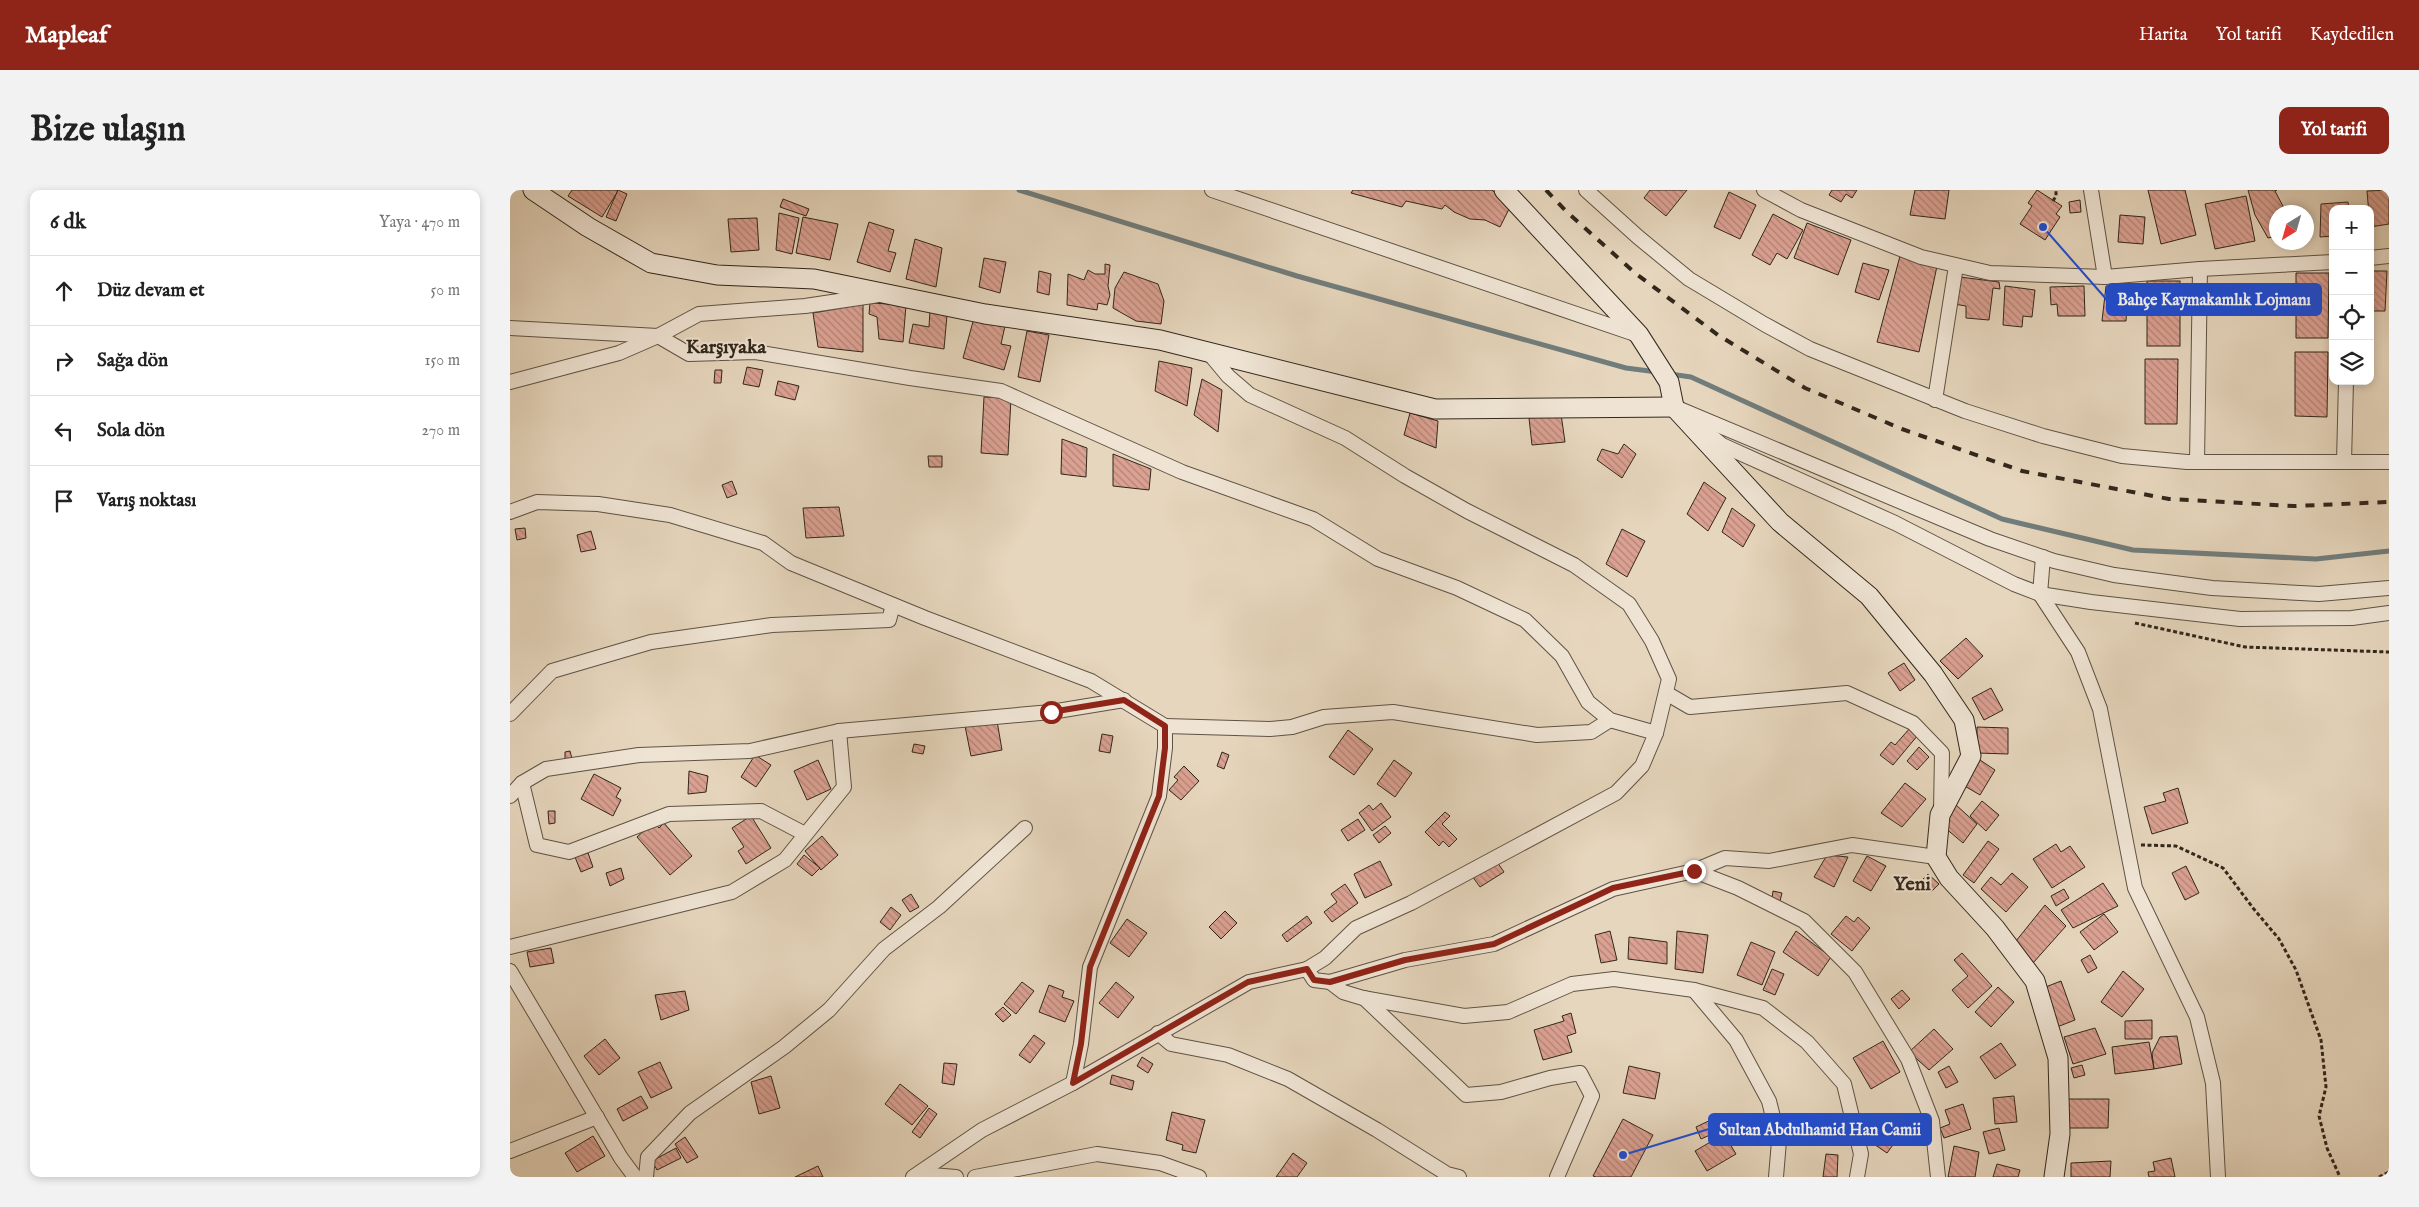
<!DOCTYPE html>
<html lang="tr">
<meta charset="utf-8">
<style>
body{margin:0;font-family:"IM FELL English",serif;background:#f2f2f2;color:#222}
.controls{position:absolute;right:15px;top:15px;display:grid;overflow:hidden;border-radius:10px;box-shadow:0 2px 8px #0003}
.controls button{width:45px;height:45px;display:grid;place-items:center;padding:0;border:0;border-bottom:1px solid #e0e0e0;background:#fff;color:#222;font:25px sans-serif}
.compass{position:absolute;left:1759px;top:15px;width:45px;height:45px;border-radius:50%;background:#fff;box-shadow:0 2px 8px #0003;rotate:217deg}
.stop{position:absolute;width:15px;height:15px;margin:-11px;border:4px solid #8f2418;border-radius:50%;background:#fff}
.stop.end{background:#8f2418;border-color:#fff;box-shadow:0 1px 5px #0008}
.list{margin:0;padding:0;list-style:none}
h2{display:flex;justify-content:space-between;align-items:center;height:65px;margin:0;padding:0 20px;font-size:21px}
h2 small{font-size:16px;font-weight:400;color:#767676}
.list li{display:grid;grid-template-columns:32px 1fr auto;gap:15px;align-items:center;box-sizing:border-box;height:70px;padding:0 20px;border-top:1px solid #e0e0e0}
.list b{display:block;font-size:19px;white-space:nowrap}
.list em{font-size:16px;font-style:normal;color:#767676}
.icon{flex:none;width:28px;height:28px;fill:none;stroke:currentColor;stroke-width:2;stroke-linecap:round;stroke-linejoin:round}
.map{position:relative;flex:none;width:1879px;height:987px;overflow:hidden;border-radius:10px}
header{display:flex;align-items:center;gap:30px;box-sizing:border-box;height:70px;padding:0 25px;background:#8f2418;color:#fff}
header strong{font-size:24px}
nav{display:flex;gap:28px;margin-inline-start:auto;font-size:18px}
.intro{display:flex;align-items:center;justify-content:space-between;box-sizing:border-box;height:120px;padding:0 30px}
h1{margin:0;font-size:35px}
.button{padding:12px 22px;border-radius:10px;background:#8f2418;color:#fff;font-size:18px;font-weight:700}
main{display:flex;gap:30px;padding:0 30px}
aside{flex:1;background:#fff;border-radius:10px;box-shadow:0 2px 8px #0003}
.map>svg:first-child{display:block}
</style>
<header>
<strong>Mapleaf</strong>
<nav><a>Harita</a><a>Yol tarifi</a><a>Kaydedilen</a></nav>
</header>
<div class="intro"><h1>Bize ulaşın</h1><a class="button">Yol tarifi</a></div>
<main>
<aside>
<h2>6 dk<small>Yaya · 470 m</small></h2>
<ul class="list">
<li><svg class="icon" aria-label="ahead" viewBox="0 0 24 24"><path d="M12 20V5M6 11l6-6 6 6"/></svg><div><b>Düz devam et</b></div><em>50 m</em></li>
<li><svg class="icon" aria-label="right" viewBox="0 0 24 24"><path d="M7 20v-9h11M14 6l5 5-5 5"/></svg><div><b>Sağa dön</b></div><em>150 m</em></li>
<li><svg class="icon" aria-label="left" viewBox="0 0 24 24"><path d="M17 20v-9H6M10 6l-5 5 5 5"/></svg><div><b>Sola dön</b></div><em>270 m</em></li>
<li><svg class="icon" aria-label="arrive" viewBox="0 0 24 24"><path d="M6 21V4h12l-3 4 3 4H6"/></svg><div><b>Varış noktası</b></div></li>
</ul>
</aside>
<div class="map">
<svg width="1879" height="987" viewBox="0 0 1879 987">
<defs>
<pattern id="building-back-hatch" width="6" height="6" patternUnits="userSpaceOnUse" patternTransform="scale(1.25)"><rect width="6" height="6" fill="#dba192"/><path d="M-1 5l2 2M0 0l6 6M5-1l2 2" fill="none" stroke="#b28376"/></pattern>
</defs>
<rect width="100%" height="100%" fill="#e6d6bd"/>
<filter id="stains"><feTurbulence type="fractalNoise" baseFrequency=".004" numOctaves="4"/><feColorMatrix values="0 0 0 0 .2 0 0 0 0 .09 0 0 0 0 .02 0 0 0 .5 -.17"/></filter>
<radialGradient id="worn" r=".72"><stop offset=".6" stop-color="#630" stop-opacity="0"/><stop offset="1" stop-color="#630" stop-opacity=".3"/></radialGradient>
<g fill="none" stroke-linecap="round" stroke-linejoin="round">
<g stroke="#717d7c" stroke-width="5">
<polyline points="509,0 787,86 1116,178 1147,182"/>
<polyline points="1160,184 1181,187 1492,329 1623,360 1806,369 1879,361"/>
</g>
</g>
<g fill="url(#building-back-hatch)" stroke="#31271b">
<polygon points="62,0 106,0 108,1 92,27 58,6"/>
<polygon points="108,0 117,4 106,31 96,27"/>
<polygon points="843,0 982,0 1000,17 990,37 975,30 960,29 944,22 935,15 932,19 896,11 892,17 841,3"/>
<polygon points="1140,0 1177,0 1156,26 1134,8"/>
<polygon points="1322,0 1347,0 1342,8 1336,4 1331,12 1319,5"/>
<polygon points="1405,0 1439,0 1435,29 1400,25"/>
<polygon points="1527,0 1552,16 1546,24 1550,27 1535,50 1510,34 1522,16 1518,13"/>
<polygon points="1638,0 1675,0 1686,45 1651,54"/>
<polygon points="1738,0 1767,0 1765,1 1775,20 1781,18 1784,22 1766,22 1766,46 1758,48 1745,25"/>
<polygon points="1879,0 1879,34 1860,37 1857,1"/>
<polygon points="1219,2 1246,15 1230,49 1204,37"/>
<polygon points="1736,6 1745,51 1705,59 1695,14"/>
<polygon points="273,9 299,19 296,26 270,17"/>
<polygon points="1570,10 1571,22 1560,23 1559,12"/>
<polygon points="1838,12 1839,19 1823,19 1823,46 1810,47 1811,14"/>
<polygon points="269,23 289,28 282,64 266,60"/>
<polygon points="1263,24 1293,40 1277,69 1267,63 1260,75 1242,65"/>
<polygon points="1610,25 1635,27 1633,54 1608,52"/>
<polygon points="293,27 328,34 320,70 286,63"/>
<polygon points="247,28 249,60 221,62 218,29"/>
<polygon points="359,32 384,40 378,61 386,63 380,82 347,72"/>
<polygon points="1297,33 1341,50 1328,85 1284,68"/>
<polygon points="405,49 432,58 426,97 396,89"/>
<polygon points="1390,66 1427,76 1409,162 1367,152"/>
<polygon points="474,68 496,72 490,103 469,97"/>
<polygon points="1353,73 1379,80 1369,110 1345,102"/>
<polygon points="595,74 600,75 598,96 600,105 597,115 588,113 587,120 557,115 558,84 574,90 578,80 585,84 595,84"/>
<polygon points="529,81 541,84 539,105 527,102"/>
<polygon points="1860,81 1877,81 1875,121 1860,121"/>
<polygon points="614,82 648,94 654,111 651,134 626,131 603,118 605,98"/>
<polygon points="1786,83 1819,83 1818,148 1786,148"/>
<polygon points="1450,87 1489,92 1490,99 1483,98 1479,130 1456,128 1456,116 1444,114"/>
<rect x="1637" y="91" width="33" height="65"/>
<polygon points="1495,96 1525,100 1522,127 1513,126 1512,137 1493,135"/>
<polygon points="1574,96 1575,126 1548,126 1547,114 1541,115 1540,97"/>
<polygon points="1596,96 1618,97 1616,131 1592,131"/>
<polygon points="360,113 396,115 393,152 369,149 367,127 359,124"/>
<polygon points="353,114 353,162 308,157 303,123"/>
<polygon points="420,120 437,125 434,159 399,153 403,134 419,137"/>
<polygon points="464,128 495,136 491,154 501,156 494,180 453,168"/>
<polygon points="517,141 539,145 530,192 508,187"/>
<polygon points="1785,162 1818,162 1817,227 1785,226"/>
<polygon points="1635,169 1668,169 1667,234 1635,234"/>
<polygon points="649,171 682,178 677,216 645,201"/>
<polygon points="237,177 253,180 249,197 233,194"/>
<polygon points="205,180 212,180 211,193 204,193"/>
<polygon points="692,189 712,200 708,242 684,225"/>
<polygon points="268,191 289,196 285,210 265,205"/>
<polygon points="474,207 501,208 498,265 471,263"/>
<polygon points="900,223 928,231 926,258 894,245"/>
<polygon points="1051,224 1055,252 1022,255 1019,228"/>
<polygon points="552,249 577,258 576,287 551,284"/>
<polygon points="1114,254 1126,264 1112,288 1087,270 1092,259 1108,264"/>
<polygon points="603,264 641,279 639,300 603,296"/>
<polygon points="418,266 432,266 432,277 419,277"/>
<polygon points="222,291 227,304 217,308 212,295"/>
<polygon points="1194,292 1216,308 1198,341 1177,324"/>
<polygon points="329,317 334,346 296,348 293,318"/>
<polygon points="1222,318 1245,335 1233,357 1212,342"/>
<polygon points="15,338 16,348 7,350 5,339"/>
<polygon points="1112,339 1135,351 1117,387 1096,374"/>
<polygon points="81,341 86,359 71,362 67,345"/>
<polygon points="1456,448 1473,466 1448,489 1430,471"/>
<polygon points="1394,473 1405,490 1390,501 1378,483"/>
<polygon points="1481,498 1493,520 1474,530 1462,508"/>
<polygon points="487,531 492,560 461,566 455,536"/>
<polygon points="1467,537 1498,538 1498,564 1467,563"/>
<polygon points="1400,538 1408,545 1383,575 1370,565 1381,552 1385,555"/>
<polygon points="838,540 863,559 844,585 819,567"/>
<polygon points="592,544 603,546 600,563 589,561"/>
<polygon points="404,554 415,556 413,564 402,562"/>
<polygon points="1409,557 1419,567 1407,580 1397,571"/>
<polygon points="60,561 62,569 55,571 55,562"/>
<polygon points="712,562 719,565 714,579 707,576"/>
<polygon points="245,565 261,575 246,597 231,587"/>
<polygon points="1467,568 1485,580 1470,605 1453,595"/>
<polygon points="308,570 321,599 297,610 284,581"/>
<polygon points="884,570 902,583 885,607 867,594"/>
<polygon points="674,576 689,591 671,610 659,600 668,590 664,587"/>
<polygon points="179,581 198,586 196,602 178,604"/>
<polygon points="84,584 111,598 106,607 111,610 103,626 71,609"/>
<polygon points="1395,593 1416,609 1392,637 1371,623"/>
<polygon points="1668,598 1678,633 1642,644 1634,617 1656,611 1653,603"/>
<polygon points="1472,611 1489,625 1476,641 1460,626"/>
<polygon points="871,613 881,627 862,641 849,623 859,615 863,620"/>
<polygon points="1446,615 1467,634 1453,653 1434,637"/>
<polygon points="38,621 45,621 45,633 39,634"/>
<polygon points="935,622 940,626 932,634 947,649 939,657 933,651 929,656 915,642"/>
<polygon points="241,626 261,658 236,674 228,661 234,657 222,638"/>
<polygon points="848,629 855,640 838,651 831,640"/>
<polygon points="144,632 149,638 154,633 182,666 160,685 127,647"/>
<polygon points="875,636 881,643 869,653 863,645"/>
<polygon points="312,646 328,665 311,680 295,661"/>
<polygon points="1478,651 1489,659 1464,693 1453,685"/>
<polygon points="1546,654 1551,662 1560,656 1575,677 1542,698 1523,669"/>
<polygon points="78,663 83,677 71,682 65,667"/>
<polygon points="294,665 310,678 302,686 287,674"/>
<polygon points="1317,665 1338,667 1324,697 1304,687"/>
<polygon points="1357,666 1376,676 1361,701 1343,691"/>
<polygon points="985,669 994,682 970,697 962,686"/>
<polygon points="870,671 882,695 855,708 844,684"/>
<polygon points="1676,676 1689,703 1675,710 1662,683"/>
<polygon points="111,678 114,689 100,696 96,683"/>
<polygon points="1502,683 1518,697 1496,722 1471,699 1481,687 1491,695"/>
<polygon points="1418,684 1429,694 1421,702 1410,692"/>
<polygon points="1593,693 1608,716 1563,738 1551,720"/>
<polygon points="835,694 848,713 822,732 814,722 827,712 821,704"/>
<polygon points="1554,699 1559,708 1546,716 1541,706"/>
<polygon points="1263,701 1272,703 1270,711 1262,709"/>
<polygon points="401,704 409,717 400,722 392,710"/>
<polygon points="1535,715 1556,736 1523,773 1506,751"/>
<polygon points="381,717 391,725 380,740 370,732"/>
<polygon points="715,721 727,733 711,749 699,737"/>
<polygon points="1594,724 1608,742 1584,760 1570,742"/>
<polygon points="797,726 802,733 777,752 772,745"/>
<polygon points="1336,726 1344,732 1348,727 1360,738 1342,761 1321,744"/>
<polygon points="617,729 637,743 619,767 600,753"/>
<polygon points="1100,741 1107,770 1091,773 1085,745"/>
<polygon points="1167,741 1198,745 1193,783 1165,779"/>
<polygon points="1286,741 1321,767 1308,786 1273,762"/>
<polygon points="1119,747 1157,752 1157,774 1118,769"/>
<polygon points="1241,752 1265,762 1252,795 1227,785"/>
<polygon points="41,758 44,773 20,777 17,762"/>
<polygon points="1452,763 1482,796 1458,818 1442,800 1458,786 1444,770"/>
<polygon points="1580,765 1587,778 1578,783 1571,770"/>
<polygon points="1262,779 1274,784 1265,805 1253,800"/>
<polygon points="1613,781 1634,799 1612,827 1591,812"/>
<polygon points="1551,791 1565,830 1547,837 1533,798"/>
<polygon points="512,792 524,801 506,824 494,814"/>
<polygon points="606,792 624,807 608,828 589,813"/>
<polygon points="539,795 554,801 552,807 564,811 555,832 529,822"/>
<polygon points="1488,797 1504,812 1481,837 1465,822"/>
<polygon points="1392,800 1400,809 1389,819 1381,809"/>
<polygon points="175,801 179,820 151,830 145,805"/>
<polygon points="493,817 501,825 493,832 485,824"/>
<polygon points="1061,823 1066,843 1057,846 1062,862 1033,870 1024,840 1054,831 1052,826"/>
<polygon points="1642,830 1642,849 1615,849 1615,831"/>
<polygon points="1585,838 1596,864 1563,874 1554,847"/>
<polygon points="1424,839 1443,859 1419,880 1399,862"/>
<polygon points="524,845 535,853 520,873 509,865"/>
<polygon points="1667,846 1672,874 1644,879 1642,863 1650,847"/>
<polygon points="95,849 110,868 89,885 74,866"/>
<polygon points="1373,851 1390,882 1361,899 1343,868"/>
<polygon points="1639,852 1644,879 1605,884 1602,857"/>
<polygon points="1491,853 1506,875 1485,889 1470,867"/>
<polygon points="632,867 643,874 638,883 627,876"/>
<polygon points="150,872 162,898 141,908 128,882"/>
<polygon points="434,873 447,874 444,895 432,893"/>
<polygon points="1572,875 1575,885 1564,888 1561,878"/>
<polygon points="1119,876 1150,883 1145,909 1113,903"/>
<polygon points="1439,876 1448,892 1436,898 1428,882"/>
<polygon points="602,885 624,891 622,900 600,894"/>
<polygon points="261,886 270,918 249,924 241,892"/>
<polygon points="390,894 418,916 402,935 375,914"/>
<polygon points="131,906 138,918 113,931 107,919"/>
<polygon points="1504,906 1507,932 1485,934 1483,908"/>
<polygon points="1558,909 1599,909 1598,938 1558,938"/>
<polygon points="1453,914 1461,939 1434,948 1430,938 1440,934 1435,920"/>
<polygon points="419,918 427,924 410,948 402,942"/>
<polygon points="662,922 695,930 686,963 672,960 673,955 656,950"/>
<polygon points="1205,928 1211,940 1191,949 1186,937"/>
<polygon points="1113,929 1143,945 1121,987 1086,987 1083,986"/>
<polygon points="1363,931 1388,948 1377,963 1352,946"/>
<polygon points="1489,938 1495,960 1479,964 1473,942"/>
<polygon points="1214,944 1226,964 1197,981 1185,961"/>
<polygon points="83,946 95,966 67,982 55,963"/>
<polygon points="175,947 188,967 177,973 165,954"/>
<polygon points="1444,956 1469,962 1465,987 1438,987"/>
<polygon points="166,958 171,968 147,980 142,971"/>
<polygon points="783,963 797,973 787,987 766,987"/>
<polygon points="1316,964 1328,965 1327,987 1313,987"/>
<polygon points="1661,968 1665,987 1639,987 1638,982 1645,981 1643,972"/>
<polygon points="1601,971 1600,987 1561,987 1561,973"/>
<polygon points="1487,974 1510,980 1508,987 1483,987"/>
<polygon points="308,976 313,987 285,987"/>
</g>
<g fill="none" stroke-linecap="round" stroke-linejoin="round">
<g stroke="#5e5344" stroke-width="16">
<g id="street">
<polyline points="702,0 1128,145"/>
<polyline points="1076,0 1128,47 1179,89 1254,134 1300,159 1455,221 1533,246 1612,266 1677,272 1879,272"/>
<polyline points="1254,0 1291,20 1411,67 1480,83 1595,87 1690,79 1823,72"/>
<polyline points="1581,0 1595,87"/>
<polyline points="1860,68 1879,66"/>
<polyline points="0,138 148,146 189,124 295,116 369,105"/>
<polyline points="698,162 718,186 740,205 835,248 895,286 957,321 1064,375 1119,414 1142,451 1159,489 1146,543 1132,576 1106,603 901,713 846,738 815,768 797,779"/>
<polyline points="0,192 109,163 148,146 179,164 245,162 400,188 491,201 672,282 803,329 868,369 947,398 1015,430 1052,466 1078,512 1100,530 1146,543"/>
<polyline points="1425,210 1446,76"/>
<polyline points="1167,218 1480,349 1544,371 1604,385 1702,398 1809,404 1879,398"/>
<polyline points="1196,242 1212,255 1385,333 1504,394 1530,404 1581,412 1730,429 1842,428 1879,423"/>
<polyline points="1687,272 1690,79"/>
<polyline points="1834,272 1836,191"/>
<polyline points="0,322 27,312 88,314 160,325 253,353 281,373 415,428 581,491 655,536 655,558 649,606 580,777 571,854 563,893"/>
<polyline points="1533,367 1530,404 1568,462 1590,519 1625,698 1687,827 1703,893 1708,987"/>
<polyline points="1156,503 1180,517 1337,503 1403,533 1432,563 1431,621"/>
<polyline points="0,524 42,481 141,452 262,435 379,430 383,415"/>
<polyline points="655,536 760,539 782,537 814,527 883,522 1027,545 1081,542 1100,530"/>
<polyline points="12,593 27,655 59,662 159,624 251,621 295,644"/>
<polyline points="0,606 12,593 36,579 129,565 240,561 329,541 541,522 614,510"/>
<polyline points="1184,681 1228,698 1294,731 1345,782 1398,869 1422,931 1428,987"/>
<polyline points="0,757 222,702 275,670 334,597 329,541"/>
<polyline points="0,781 111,968 125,987"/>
<polyline points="820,792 833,802 853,808 954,826 998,822 1062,794 1104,789 1184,800 1253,818 1297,852 1334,894 1351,964 1347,987"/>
<polyline points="1184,800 1226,850 1259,911 1269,951 1266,987"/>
<polyline points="854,808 956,905 991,902 1040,888 1070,883 1082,906 1047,987"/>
<polyline points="648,843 661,854 718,865 778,889 867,940 937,984 949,987"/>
<polyline points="0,961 87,927"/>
<polyline points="409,984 446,987"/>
<polyline points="136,987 138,967 180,923 274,857 319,820 374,759 429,717 515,638"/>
<polyline points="403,987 472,940 563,893 739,792 797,779 804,790 820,792 895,770 984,754 1103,699 1184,681 1215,668 1259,671 1342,655 1426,667"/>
<polyline points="465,987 587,964 650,973 689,987"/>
</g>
</g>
<g stroke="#31271b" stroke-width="21">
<g id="secondary">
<polyline points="23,0 78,37 141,73 207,85 304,89 475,124 650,150 925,219 1164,217"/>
<polyline points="994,0 1129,145 1159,192 1164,217 1270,332 1359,406 1423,484 1454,530 1461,566 1430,625 1426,667 1439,688 1485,738 1525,791 1548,868 1550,944 1544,987"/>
</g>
</g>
<g stroke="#31271b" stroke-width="3" stroke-dasharray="4 2.5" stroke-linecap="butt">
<polyline points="1543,11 1546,6 1546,0"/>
<polyline points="1625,433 1735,457 1879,462"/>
<polyline points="1631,655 1666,656 1713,678 1743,718 1769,749 1786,780 1811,850 1816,897 1809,926 1817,958 1830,987"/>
<polyline points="1869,987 1879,982"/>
</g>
<use href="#street" stroke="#efe4d4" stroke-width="14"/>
<use href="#secondary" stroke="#efe4d4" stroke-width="19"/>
<polyline stroke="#31271b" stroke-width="4" stroke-dasharray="9 9" stroke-linecap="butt" points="1036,0 1057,22 1125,83 1208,145 1295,198 1392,239 1512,281 1659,309 1784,316 1879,312"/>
</g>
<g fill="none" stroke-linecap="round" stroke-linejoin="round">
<polyline stroke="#8f2418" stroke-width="6" points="541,522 614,510 655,536 655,558 649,606 580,777 571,854 563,893 738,792 797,779 804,790 820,792 895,770 984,754 1103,698 1184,681"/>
</g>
<g text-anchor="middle" stroke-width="4" stroke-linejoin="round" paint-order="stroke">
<g font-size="20" font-weight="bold" fill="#31271b" stroke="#efe4d4">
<text x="216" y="163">Karşıyaka</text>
<text x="1402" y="700">Yeni</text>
</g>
</g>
<path fill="none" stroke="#1d4ed8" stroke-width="2" d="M1533 37L1597 110M1113 965L1199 939"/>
<g fill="#1d4ed8" stroke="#efe4d4" stroke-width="2">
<circle cx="1533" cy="37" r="5"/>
<circle cx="1113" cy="965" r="5"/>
</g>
<g fill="#1d4ed8" stroke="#1d4ed8" stroke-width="2">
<rect x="1597" y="94" width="214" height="31" rx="5"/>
<rect x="1199" y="924" width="222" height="31" rx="5"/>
</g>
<g font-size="16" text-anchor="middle" font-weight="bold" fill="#fff">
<text x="1704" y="115">Bahçe Kaymakamlık Lojmanı</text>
<text x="1310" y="945">Sultan Abdulhamid Han Camii</text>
</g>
<rect width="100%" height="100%" filter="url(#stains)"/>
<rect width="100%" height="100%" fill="url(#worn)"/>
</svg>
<div class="controls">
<button>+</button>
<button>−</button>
<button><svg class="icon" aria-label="locate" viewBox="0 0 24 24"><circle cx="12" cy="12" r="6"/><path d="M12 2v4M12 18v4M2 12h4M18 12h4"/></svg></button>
<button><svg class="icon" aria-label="layers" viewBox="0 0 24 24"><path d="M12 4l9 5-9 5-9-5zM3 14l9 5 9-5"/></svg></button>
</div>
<svg class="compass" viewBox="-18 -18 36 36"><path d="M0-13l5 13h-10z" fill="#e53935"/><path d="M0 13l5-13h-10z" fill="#767676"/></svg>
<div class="stop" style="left:541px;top:522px"></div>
<div class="stop end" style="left:1184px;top:681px"></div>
</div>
</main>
